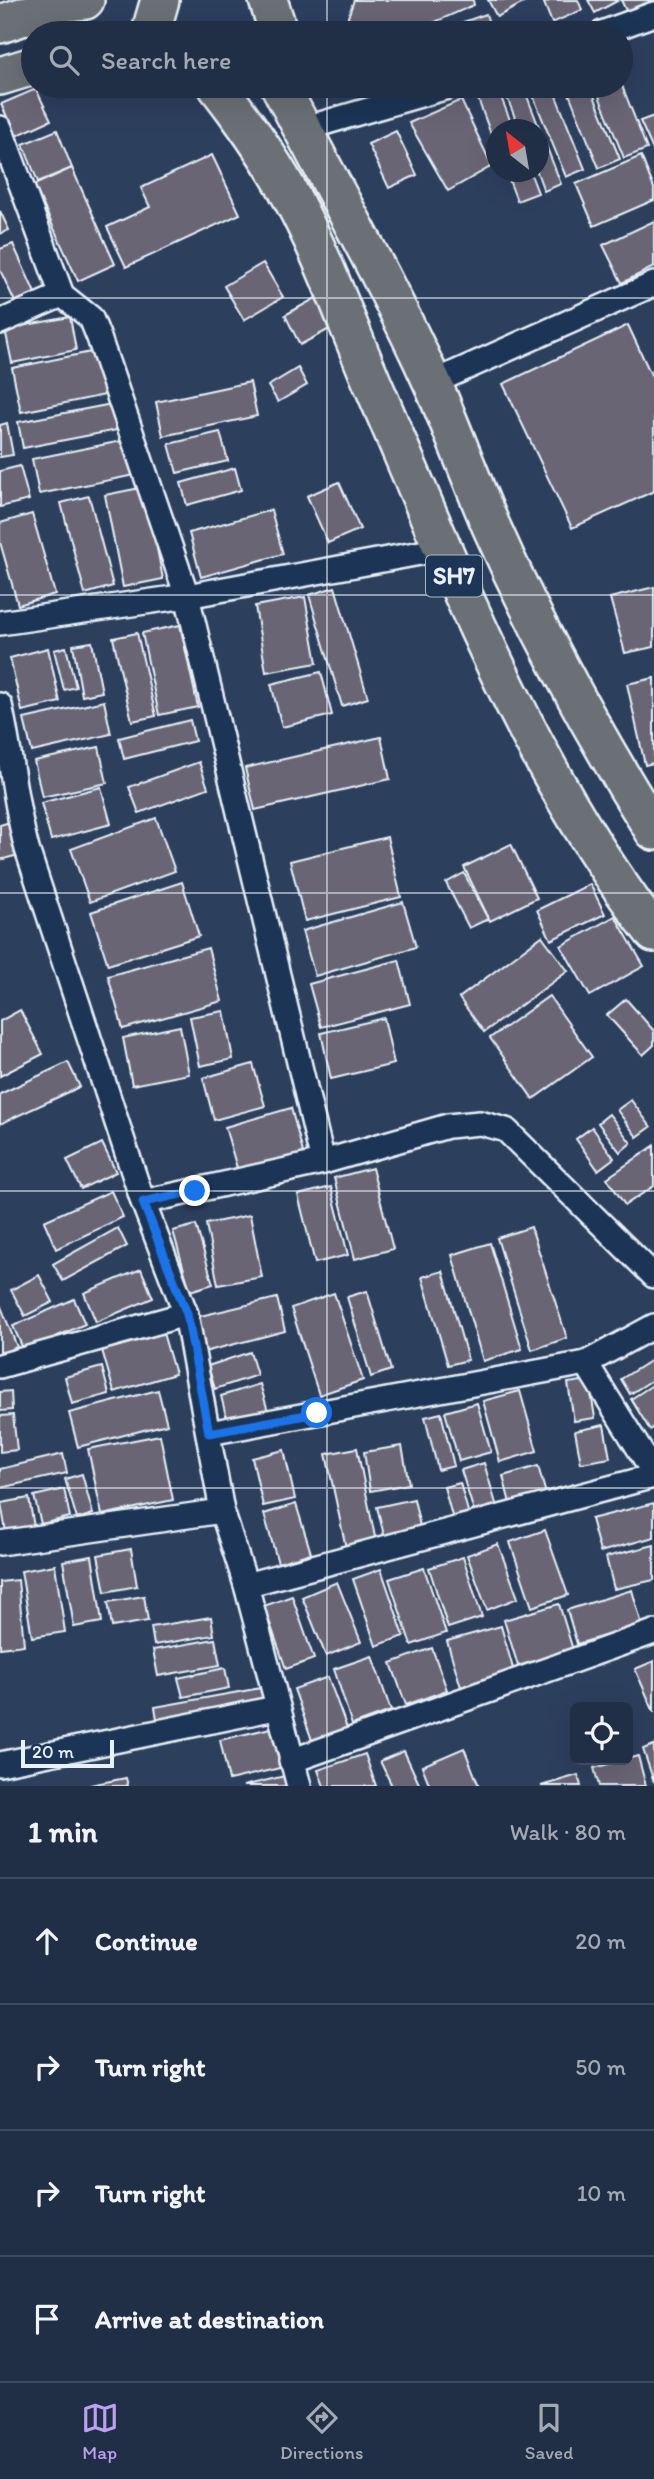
<!DOCTYPE html>
<meta charset="utf-8">
<style>
body{margin:0;font-family:Itim,sans-serif;background:#29374d;color:#f1f3f6}
.controls{position:absolute;right:21px;bottom:21px;display:grid;overflow:hidden;border-radius:10px;box-shadow:0 7px 28px #0002}
.controls button{width:63px;height:63px;display:grid;place-items:center;padding:0;border:0;border-bottom:2px solid #3e4a5f;background:#212f46;color:#f1f3f6;font:35px sans-serif}
.compass{position:absolute;left:486px;top:119px;width:63px;height:63px;border-radius:50%;background:#212f46;box-shadow:0 7px 28px #0002;rotate:329deg}
.scale{position:absolute;left:21px;bottom:18px;width:93px;box-sizing:border-box;padding-left:7px;border:4px solid #e8f1f8;border-top:0;font-size:19px;line-height:24px;white-space:nowrap;color:#e8f1f8;-webkit-text-stroke:5px #1d3557;paint-order:stroke}
.stop{position:absolute;width:21px;height:21px;margin:-16px;border:5px solid #1a73e8;border-radius:50%;background:#fff}
.stop.end{background:#1a73e8;border-color:#fff;box-shadow:0 2px 7px #0008}
.list{margin:0;padding:0;list-style:none}
h2{display:flex;justify-content:space-between;align-items:center;height:91px;margin:0;padding:0 28px;font-size:30px}
h2 small{font-size:23px;font-weight:400;color:#a2a9b3}
.list li{display:grid;grid-template-columns:46px 1fr auto;gap:21px;align-items:center;box-sizing:border-box;height:126px;padding:0 28px;border-top:2px solid #3e4a5f}
.list b{display:block;font-size:26px;white-space:nowrap}
.list em{font-size:23px;font-style:normal;color:#a2a9b3}
.icon{flex:none;width:38px;height:38px;fill:none;stroke:currentColor;stroke-width:2;stroke-linecap:round;stroke-linejoin:round}
.map{position:relative;flex:none;width:654px;height:1786px;overflow:hidden}
.search{position:absolute;background:#212f46;box-shadow:0 7px 28px #0002;left:21px;right:21px;top:21px;height:77px;display:flex;align-items:center;gap:18px;box-sizing:border-box;padding:0 24px;border-radius:38px;color:#a2a9b3;font-size:26px}
.sheet{height:595px;background:#212f46}
nav{display:flex;justify-content:space-around;align-items:center;box-sizing:border-box;height:98px;border-top:2px solid #3e4a5f;background:#212f46;font-size:19px;color:#a2a9b3}
nav a{display:grid;justify-items:center;gap:4px}
nav .on{color:#bca0f2}
.map>svg:first-child{display:block}
</style>
<div class="map">
<svg width="654" height="1786" viewBox="0 0 654 1786">
<rect width="100%" height="100%" fill="#2c3f5d"/>
<filter id="ink" filterUnits="userSpaceOnUse"><feTurbulence type="fractalNoise" baseFrequency=".0143" numOctaves="2"/><feDisplacementMap in="SourceGraphic" scale="14" xChannelSelector="R" yChannelSelector="G"/><feConvolveMatrix kernelMatrix="1 2 1 2 8 2 1 2 1" color-interpolation-filters="sRGB"/></filter>
<g filter="url(#ink)">
<g fill="#696575" stroke="#e8f1f8" stroke-width="2">
<polygon points="354,0 473,0 474,5 421,28 422,33 348,33 348,17"/>
<polygon points="488,0 526,0 527,1 497,17"/>
<polygon points="552,0 578,0 582,10 552,23 544,3"/>
<polygon points="588,0 619,0 595,13"/>
<polygon points="621,0 654,0 654,5 629,17"/>
<polygon points="486,14 492,33 432,33"/>
<polygon points="621,83 647,149 624,158 595,86 621,86"/>
<polygon points="514,86 523,86 561,184 544,191 537,172 538,130 520,130 504,90"/>
<polygon points="529,86 552,86 585,169 566,177"/>
<polygon points="566,86 590,86 620,159 599,168"/>
<polygon points="36,89 51,120 16,136 1,104"/>
<polygon points="499,92 514,130 496,130 496,148 478,99"/>
<polygon points="461,100 492,166 448,191 409,123"/>
<polygon points="654,116 654,152 640,121"/>
<polygon points="57,130 72,168 38,182 23,144"/>
<polygon points="396,131 417,175 389,188 368,144"/>
<polygon points="212,155 240,214 126,267 107,227 150,207 141,188"/>
<polygon points="641,156 654,188 654,200 594,226 576,184"/>
<polygon points="72,168 115,264 78,281 34,185"/>
<polygon points="506,172 530,172 538,193 517,201"/>
<polygon points="0,211 9,230 0,234"/>
<polygon points="654,221 654,267 622,283 603,245"/>
<polygon points="13,244 35,293 15,302 0,270 0,249"/>
<polygon points="263,263 283,297 244,320 224,286"/>
<polygon points="323,294 339,324 300,345 285,315"/>
<polygon points="70,317 76,350 12,363 5,329"/>
<polygon points="628,325 654,381 654,491 572,528 503,384"/>
<polygon points="96,351 105,395 21,412 12,368"/>
<polygon points="298,368 307,385 278,402 268,386"/>
<polygon points="250,382 257,416 163,436 156,402"/>
<polygon points="112,404 117,430 23,448 18,422"/>
<polygon points="7,423 13,455 0,457 0,425"/>
<polygon points="220,432 228,461 177,473 169,444"/>
<polygon points="127,440 135,475 39,494 32,459"/>
<polygon points="20,466 29,500 0,507 0,471"/>
<polygon points="235,468 241,490 187,505 181,483"/>
<polygon points="339,482 360,529 328,543 307,496"/>
<polygon points="145,487 163,579 123,587 105,495"/>
<polygon points="89,496 113,586 85,594 61,503"/>
<polygon points="271,510 283,554 201,577 189,533"/>
<polygon points="32,514 55,594 18,605 0,542 0,523"/>
<polygon points="335,587 368,698 342,706 309,595"/>
<polygon points="654,587 654,647 625,653 610,598"/>
<polygon points="305,597 317,663 266,672 255,606"/>
<polygon points="180,625 198,707 159,715 142,633"/>
<polygon points="137,633 156,716 132,721 113,638"/>
<polygon points="92,642 102,692 82,696 73,645"/>
<polygon points="66,647 76,687 64,690 54,650"/>
<polygon points="48,648 60,702 22,711 10,658"/>
<polygon points="321,672 332,715 282,727 271,684"/>
<polygon points="654,678 654,763 645,765 627,684"/>
<polygon points="104,701 111,734 32,752 24,719"/>
<polygon points="190,720 195,741 124,759 119,738"/>
<polygon points="381,737 390,779 255,810 245,768"/>
<polygon points="99,747 107,783 42,797 34,761"/>
<polygon points="199,762 208,788 139,813 129,787"/>
<polygon points="101,787 111,824 51,840 41,803"/>
<polygon points="156,818 175,871 90,902 71,849"/>
<polygon points="13,821 22,854 0,860 0,825"/>
<polygon points="387,837 401,897 305,921 290,861"/>
<polygon points="511,844 537,898 490,921 464,867"/>
<polygon points="464,873 488,919 469,928 446,883"/>
<polygon points="182,882 199,936 108,965 91,912"/>
<polygon points="590,884 605,914 551,940 537,910"/>
<polygon points="403,902 416,947 315,976 302,931"/>
<polygon points="615,916 644,966 590,996 561,946"/>
<polygon points="542,936 568,971 484,1032 459,998"/>
<polygon points="208,948 222,1001 123,1029 108,976"/>
<polygon points="399,960 410,1004 321,1027 309,984"/>
<polygon points="549,996 592,1057 533,1099 490,1038"/>
<polygon points="626,999 654,1031 654,1045 643,1055 607,1015"/>
<polygon points="20,1010 43,1054 0,1076 0,1021"/>
<polygon points="224,1011 233,1059 200,1066 190,1017"/>
<polygon points="384,1018 394,1064 331,1079 321,1033"/>
<polygon points="180,1026 189,1074 132,1085 123,1038"/>
<polygon points="68,1062 80,1087 0,1124 0,1094"/>
<polygon points="253,1064 265,1106 214,1120 203,1078"/>
<polygon points="631,1100 651,1127 637,1137 617,1110"/>
<polygon points="291,1108 304,1156 239,1175 225,1127"/>
<polygon points="609,1114 631,1143 620,1152 598,1123"/>
<polygon points="592,1127 614,1158 598,1170 576,1139"/>
<polygon points="102,1143 116,1172 81,1189 67,1160"/>
<polygon points="654,1146 654,1186 625,1205 607,1178"/>
<polygon points="372,1168 393,1249 355,1259 334,1178"/>
<polygon points="331,1187 348,1255 315,1263 298,1195"/>
<polygon points="111,1191 123,1217 56,1249 44,1221"/>
<polygon points="250,1215 262,1277 218,1285 206,1224"/>
<polygon points="196,1225 213,1284 190,1291 173,1231"/>
<polygon points="531,1227 567,1338 532,1350 497,1238"/>
<polygon points="118,1228 127,1246 63,1281 53,1264"/>
<polygon points="490,1243 522,1349 483,1361 452,1255"/>
<polygon points="141,1269 153,1298 96,1322 84,1293"/>
<polygon points="443,1271 468,1360 448,1365 422,1277"/>
<polygon points="39,1275 53,1302 25,1316 11,1290"/>
<polygon points="367,1291 391,1370 371,1377 347,1297"/>
<polygon points="334,1293 363,1380 319,1395 291,1308"/>
<polygon points="277,1298 285,1331 204,1352 196,1317"/>
<polygon points="74,1299 85,1324 24,1351 13,1326"/>
<polygon points="0,1304 17,1347 0,1354"/>
<polygon points="163,1333 175,1374 114,1392 102,1350"/>
<polygon points="250,1352 257,1375 215,1389 208,1366"/>
<polygon points="653,1359 654,1379 630,1394 621,1379"/>
<polygon points="102,1367 109,1394 72,1404 65,1377"/>
<polygon points="589,1380 595,1418 574,1421 568,1383"/>
<polygon points="260,1384 268,1411 228,1424 221,1396"/>
<polygon points="654,1384 654,1427 650,1430 631,1399"/>
<polygon points="158,1390 167,1424 78,1447 69,1413"/>
<polygon points="11,1391 12,1410 0,1411 0,1392"/>
<polygon points="520,1391 537,1451 500,1462 483,1401"/>
<polygon points="477,1403 491,1452 459,1461 445,1412"/>
<polygon points="441,1413 454,1466 438,1470 425,1417"/>
<polygon points="13,1415 17,1450 0,1452 0,1416"/>
<polygon points="604,1425 610,1458 581,1463 575,1431"/>
<polygon points="160,1435 173,1500 102,1515 88,1449"/>
<polygon points="402,1446 409,1484 370,1491 364,1452"/>
<polygon points="357,1448 376,1542 346,1548 326,1454"/>
<polygon points="284,1450 295,1499 263,1506 252,1458"/>
<polygon points="63,1454 67,1473 0,1488 0,1469"/>
<polygon points="484,1463 499,1514 477,1521 461,1470"/>
<polygon points="538,1466 548,1501 512,1511 503,1476"/>
<polygon points="82,1474 93,1514 77,1519 65,1479"/>
<polygon points="460,1483 471,1522 455,1527 444,1487"/>
<polygon points="64,1489 70,1517 41,1524 34,1496"/>
<polygon points="29,1498 34,1527 6,1532 1,1503"/>
<polygon points="414,1499 421,1531 385,1539 377,1507"/>
<polygon points="654,1503 654,1537 600,1552 591,1519"/>
<polygon points="296,1504 311,1553 278,1563 264,1514"/>
<polygon points="545,1530 568,1595 532,1607 510,1542"/>
<polygon points="498,1544 518,1598 487,1610 467,1555"/>
<polygon points="654,1545 654,1580 614,1589 606,1557"/>
<polygon points="131,1549 137,1586 105,1592 98,1555"/>
<polygon points="92,1556 102,1622 74,1627 63,1561"/>
<polygon points="463,1557 482,1617 448,1628 429,1568"/>
<polygon points="55,1565 65,1632 32,1637 21,1571"/>
<polygon points="424,1568 446,1633 411,1645 389,1579"/>
<polygon points="381,1569 404,1636 376,1646 353,1579"/>
<polygon points="18,1580 24,1645 0,1648 0,1582"/>
<polygon points="337,1582 361,1642 326,1656 302,1597"/>
<polygon points="632,1590 642,1625 577,1644 567,1610"/>
<polygon points="144,1596 148,1621 112,1627 108,1602"/>
<polygon points="292,1596 314,1659 286,1669 264,1606"/>
<polygon points="559,1604 573,1650 518,1666 504,1620"/>
<polygon points="211,1617 214,1635 154,1645 151,1627"/>
<polygon points="501,1626 514,1672 461,1687 447,1641"/>
<polygon points="215,1639 220,1665 158,1676 153,1650"/>
<polygon points="432,1648 447,1690 406,1705 391,1663"/>
<polygon points="372,1656 391,1711 352,1725 334,1669"/>
<polygon points="654,1661 654,1712 635,1669"/>
<polygon points="225,1668 229,1688 183,1697 178,1678"/>
<polygon points="328,1677 348,1731 313,1743 294,1689"/>
<polygon points="261,1688 264,1705 158,1725 155,1707"/>
<polygon points="275,1727 284,1767 229,1780 220,1740"/>
<polygon points="654,1745 654,1782 643,1749"/>
<polygon points="464,1748 479,1786 430,1786 422,1766"/>
<polygon points="404,1751 420,1786 392,1786 380,1761"/>
<polygon points="365,1754 376,1786 324,1786 318,1770"/>
<polygon points="638,1756 646,1786 599,1786 594,1768"/>
<polygon points="289,1775 291,1786 243,1786"/>
<polygon points="578,1775 581,1786 541,1786"/>
<polygon points="126,1778 128,1786 90,1786 90,1785"/>
</g>
<g fill="none" stroke-linecap="round" stroke-linejoin="round">
<g stroke="#e8f1f8" stroke-width="28">
<g id="minor">
<polyline points="602,33 654,14"/>
<polyline points="0,128 62,295 91,318 99,338 187,596 323,1162"/>
<polyline points="303,129 451,86"/>
<polyline points="0,322 62,295"/>
<polyline points="432,383 654,284"/>
<polyline points="0,623 187,596 442,549"/>
<path d="M0,705C11,753 14,801 27,849L143,1202L186,1314L222,1511L246,1585L299,1786"/>
<polyline points="143,1202 323,1162 448,1126 480,1123 506,1130 654,1276"/>
<polyline points="586,1363 654,1473"/>
<polyline points="0,1366 186,1314"/>
<polyline points="209,1433 586,1363 654,1326"/>
<polyline points="0,1543 222,1511"/>
<polyline points="246,1585 654,1476"/>
<polyline points="291,1761 654,1632"/>
<polyline points="0,1764 276,1708"/>
</g>
</g>
<g stroke="#e8f1f8" stroke-width="42">
<g id="primary">
<polyline points="268,0 275,21 273,33"/>
<polyline points="0,24 67,2 85,0"/>
<polyline points="154,33 153,24 160,0"/>
<polyline points="0,76 33,66"/>
<path d="M217,86C245,122 272,160 293,200C326,262 349,330 377,394C456,579 531,772 654,933"/>
<path d="M280,86C331,185 387,282 433,384C453,431 471,479 491,526C538,632 593,733 654,831"/>
</g>
</g>
<use href="#minor" stroke="#1d3557" stroke-width="23"/>
<use href="#primary" stroke="#6a7074" stroke-width="37"/>
</g>
</g>
<g fill="none" stroke-linecap="round" stroke-linejoin="round" filter="url(#ink)">
<polyline stroke="#1a73e8" stroke-width="9" points="195,1191 143,1202 187,1314 209,1433 317,1413"/>
</g>
<path fill="none" stroke="#e8f1f8" stroke-width="2" stroke-opacity="0.55" d="M327,0V33M327,86V1786M0,298H654M0,595H654M0,893H654M0,1191H654M0,1488H654"/>
<g text-anchor="middle" stroke-width="5" stroke-linejoin="round" paint-order="stroke">
<rect fill="#1d3557" stroke="#abb9c8" stroke-width="2" x="426" y="555.5" width="56" height="41" rx="5"/>
<g font-size="24" font-weight="bold" fill="#e8f1f8">
<text x="454" y="584">SH7</text>
</g>
</g>
</svg>
<div class="controls">
<button><svg class="icon" aria-label="locate" viewBox="0 0 24 24"><circle cx="12" cy="12" r="6"/><path d="M12 2v4M12 18v4M2 12h4M18 12h4"/></svg></button>
</div>
<svg class="compass" viewBox="-18 -18 36 36"><path d="M0-13l5 13h-10z" fill="#e53935"/><path d="M0 13l5-13h-10z" fill="#a2a9b3"/></svg>
<div class="scale">20 m</div>
<div class="stop" style="left:317px;top:1413px"></div>
<div class="stop end" style="left:195px;top:1191px"></div>
<div class="search"><svg class="icon" aria-label="search" viewBox="0 0 24 24"><circle cx="10" cy="10" r="6"/><path d="M15 15l6 6"/></svg>Search here</div>
</div>
<section class="sheet">
<h2>1 min<small>Walk · 80 m</small></h2>
<ul class="list">
<li><svg class="icon" aria-label="ahead" viewBox="0 0 24 24"><path d="M12 20V5M6 11l6-6 6 6"/></svg><div><b>Continue</b></div><em>20 m</em></li>
<li><svg class="icon" aria-label="right" viewBox="0 0 24 24"><path d="M7 20v-9h11M14 6l5 5-5 5"/></svg><div><b>Turn right</b></div><em>50 m</em></li>
<li><svg class="icon" aria-label="right" viewBox="0 0 24 24"><path d="M7 20v-9h11M14 6l5 5-5 5"/></svg><div><b>Turn right</b></div><em>10 m</em></li>
<li><svg class="icon" aria-label="arrive" viewBox="0 0 24 24"><path d="M6 21V4h12l-3 4 3 4H6"/></svg><div><b>Arrive at destination</b></div></li>
</ul>
</section>
<nav>
<a class="on"><svg class="icon" aria-label="map" viewBox="0 0 24 24"><path d="M3 6l6-2 6 2 6-2v14l-6 2-6-2-6 2zM9 4v14M15 6v14"/></svg>Map</a>
<a><svg class="icon" aria-label="directions" viewBox="0 0 24 24"><path d="M12 3l9 9-9 9-9-9zM9 14v-3h6M13 9l2 2-2 2"/></svg>Directions</a>
<a><svg class="icon" aria-label="saved" viewBox="0 0 24 24"><path d="M7 4h10v16l-5-4-5 4z"/></svg>Saved</a>
</nav>
